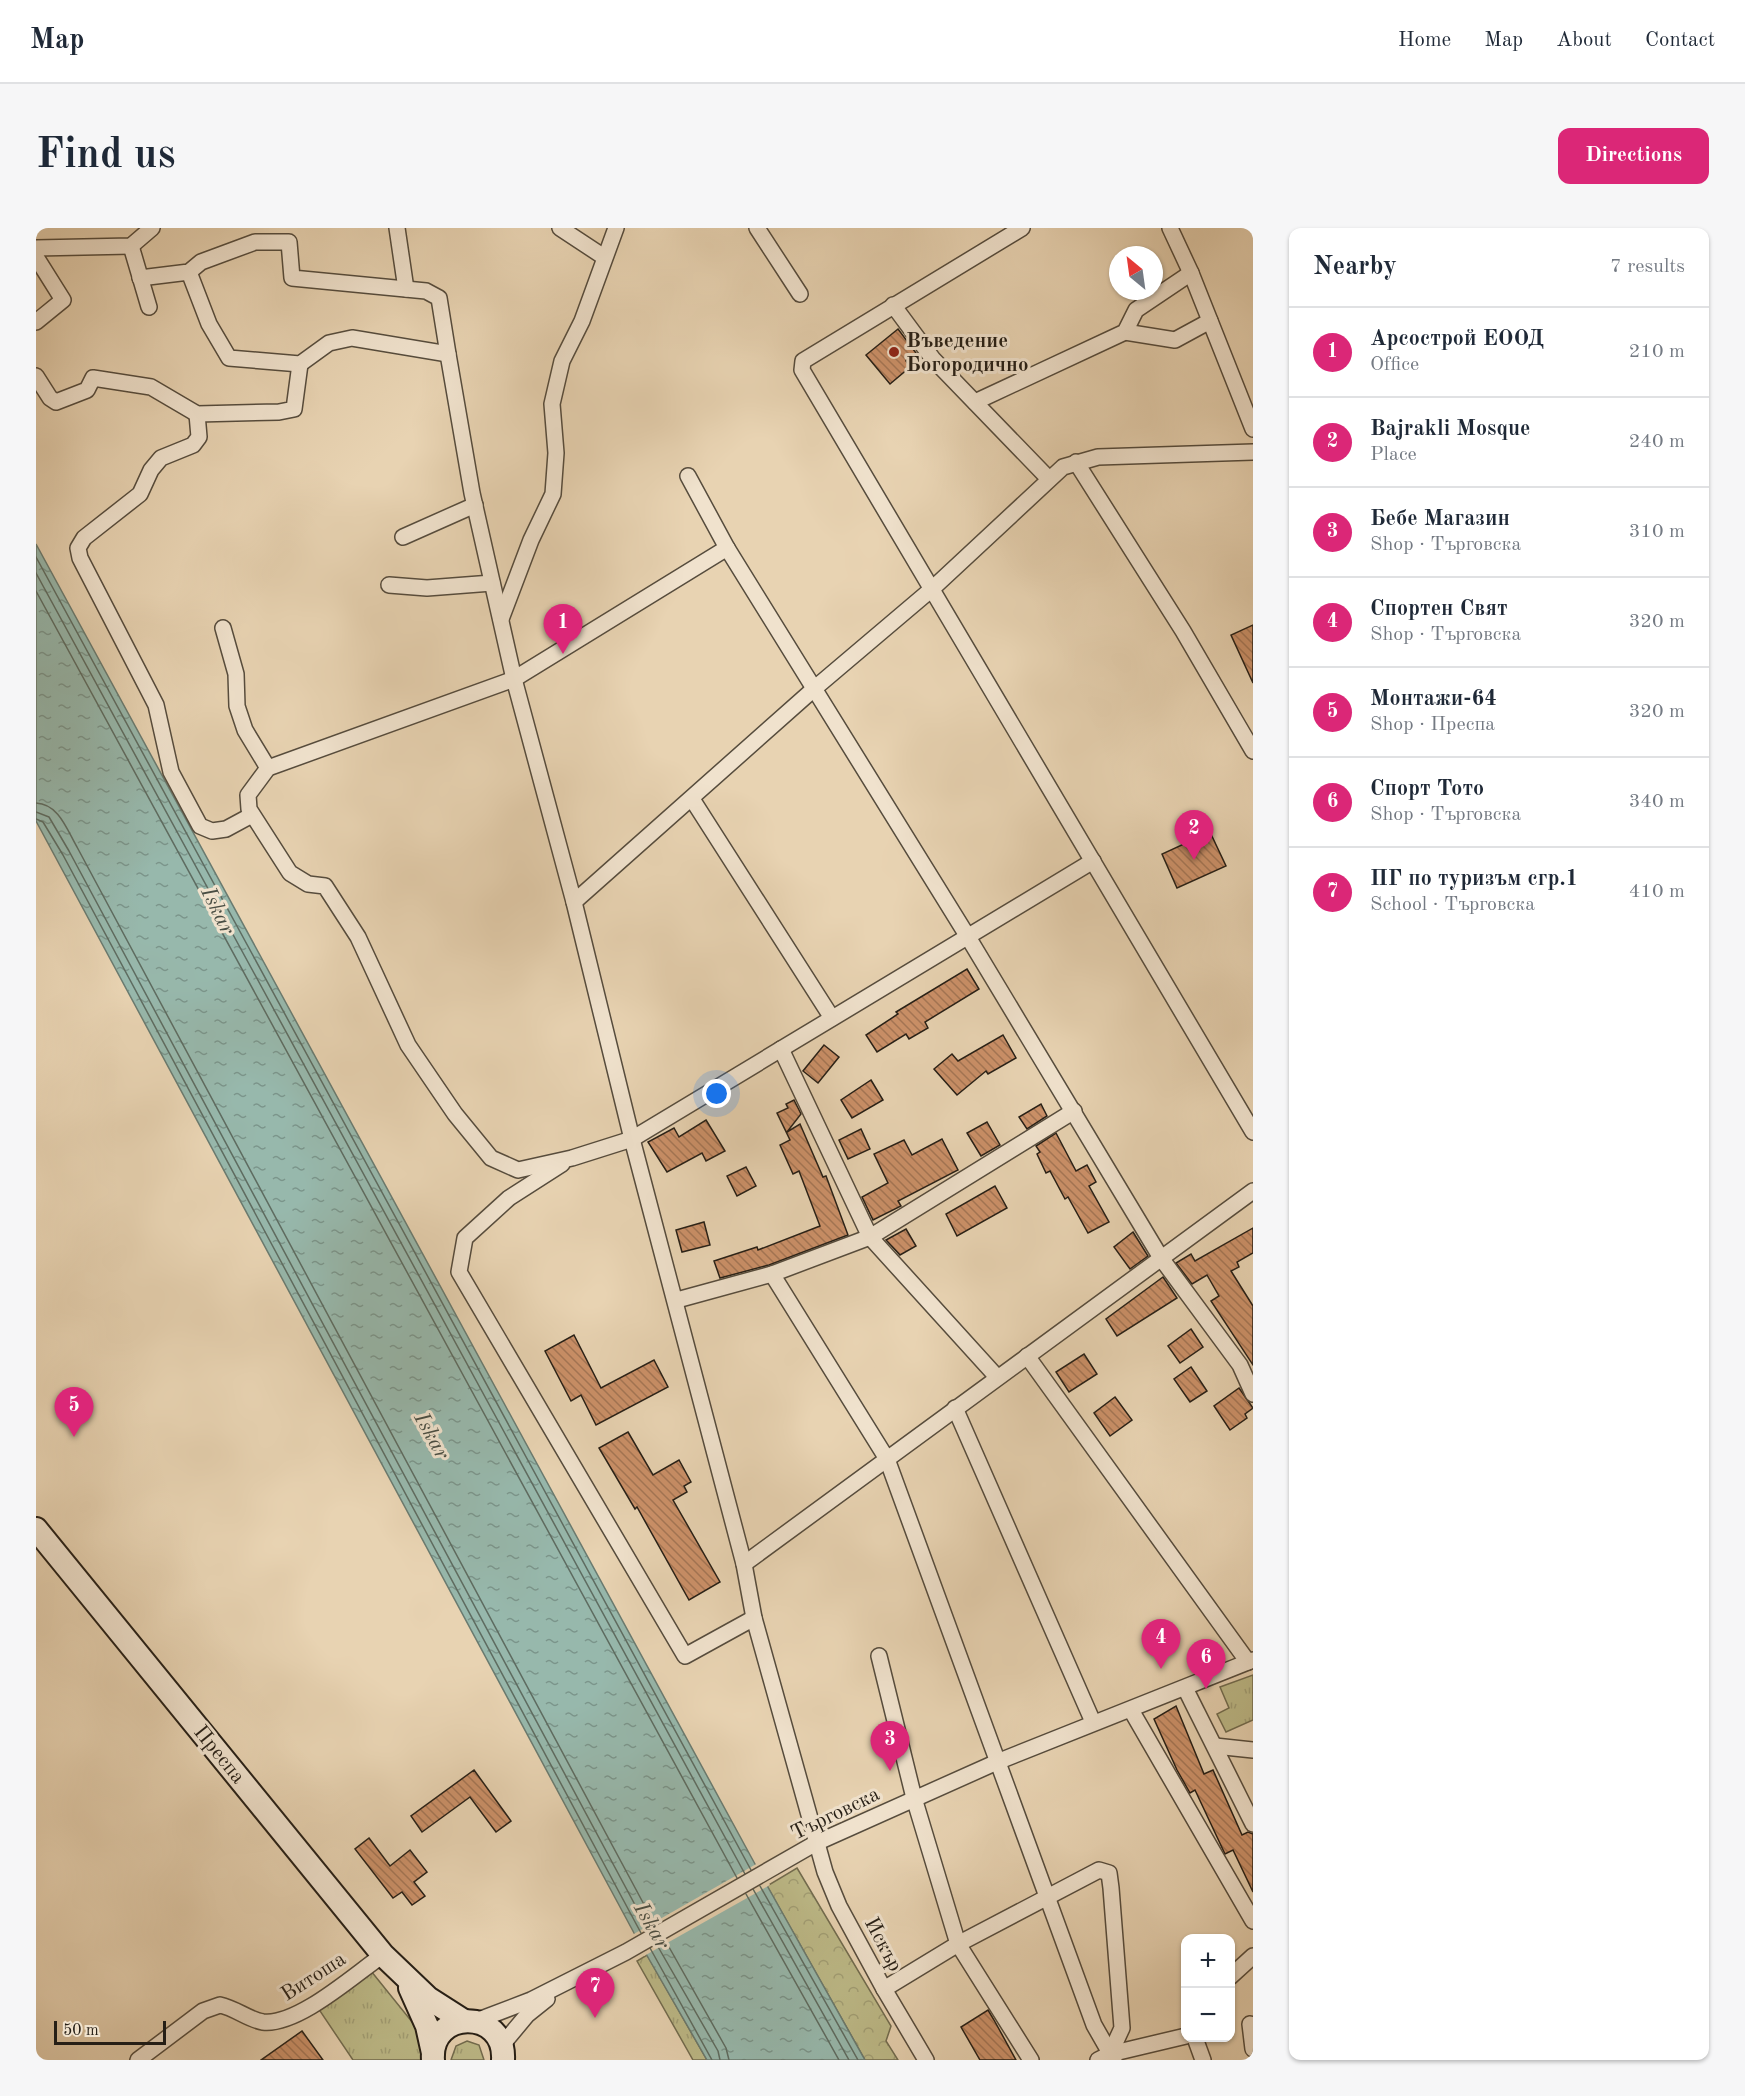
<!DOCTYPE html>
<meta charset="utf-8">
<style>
body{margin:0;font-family:"Old Standard TT",serif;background:#f6f6f7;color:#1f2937}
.controls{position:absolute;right:18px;bottom:18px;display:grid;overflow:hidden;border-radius:12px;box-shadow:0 2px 4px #0004}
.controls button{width:54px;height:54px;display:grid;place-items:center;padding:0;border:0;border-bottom:2px solid #e0e1e3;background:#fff;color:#1f2937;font:30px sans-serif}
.compass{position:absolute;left:1073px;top:18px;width:54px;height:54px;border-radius:50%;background:#fff;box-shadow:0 2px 4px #0004;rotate:331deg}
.scale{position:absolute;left:18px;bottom:15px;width:112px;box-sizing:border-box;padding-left:6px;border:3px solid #261f16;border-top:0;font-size:16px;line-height:21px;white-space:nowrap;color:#261f16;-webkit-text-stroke:4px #f0e2cd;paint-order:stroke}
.you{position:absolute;left:681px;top:866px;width:21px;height:21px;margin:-15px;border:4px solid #fff;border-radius:50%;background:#1a73e8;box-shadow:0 0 0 9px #1a73e833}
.badge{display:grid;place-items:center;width:39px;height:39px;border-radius:50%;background:#db2777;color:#fff;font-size:20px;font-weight:700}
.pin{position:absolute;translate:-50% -50px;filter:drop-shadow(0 2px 3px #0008)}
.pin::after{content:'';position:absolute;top:32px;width:21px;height:18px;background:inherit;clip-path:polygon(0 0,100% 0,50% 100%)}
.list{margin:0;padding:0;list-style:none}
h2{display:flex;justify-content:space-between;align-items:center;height:78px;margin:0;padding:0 24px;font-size:26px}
h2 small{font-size:20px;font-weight:400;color:#747a83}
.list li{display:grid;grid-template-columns:39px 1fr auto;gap:18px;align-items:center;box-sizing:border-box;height:90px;padding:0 24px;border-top:2px solid #e0e1e3}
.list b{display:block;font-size:22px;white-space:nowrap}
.list p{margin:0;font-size:20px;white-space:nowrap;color:#747a83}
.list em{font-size:20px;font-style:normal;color:#747a83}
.map{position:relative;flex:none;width:1217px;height:1832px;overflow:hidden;border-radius:12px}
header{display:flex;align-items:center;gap:36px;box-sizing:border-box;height:84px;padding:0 30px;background:#fff;border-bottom:2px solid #e0e1e3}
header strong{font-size:28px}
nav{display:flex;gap:33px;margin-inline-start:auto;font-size:21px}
.intro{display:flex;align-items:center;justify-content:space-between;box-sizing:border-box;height:144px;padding:0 36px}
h1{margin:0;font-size:42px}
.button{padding:15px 27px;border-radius:12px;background:#db2777;color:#fff;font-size:21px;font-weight:700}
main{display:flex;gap:36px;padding:0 36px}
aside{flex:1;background:#fff;border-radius:12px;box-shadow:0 2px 4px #0004}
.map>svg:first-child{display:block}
</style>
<header>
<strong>Map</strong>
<nav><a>Home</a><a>Map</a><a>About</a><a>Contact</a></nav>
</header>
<div class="intro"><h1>Find us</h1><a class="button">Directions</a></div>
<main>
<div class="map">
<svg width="1217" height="1832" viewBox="0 0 1217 1832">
<defs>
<pattern id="grass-tufts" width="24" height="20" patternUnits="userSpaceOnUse" patternTransform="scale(1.5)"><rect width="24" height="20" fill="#bdba88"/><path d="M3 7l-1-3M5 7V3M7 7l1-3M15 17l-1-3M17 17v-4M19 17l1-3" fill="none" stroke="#a29f75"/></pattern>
<pattern id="park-crowns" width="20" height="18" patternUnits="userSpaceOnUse" patternTransform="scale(1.5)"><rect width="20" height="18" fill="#bdba88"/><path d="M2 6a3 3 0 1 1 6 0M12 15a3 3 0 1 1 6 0" fill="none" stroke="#a29f75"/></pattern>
<pattern id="water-ripples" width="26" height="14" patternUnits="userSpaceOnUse" patternTransform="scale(1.5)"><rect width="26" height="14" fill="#97b8ac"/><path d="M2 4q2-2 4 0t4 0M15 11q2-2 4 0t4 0" fill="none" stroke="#7b958b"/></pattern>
<pattern id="building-back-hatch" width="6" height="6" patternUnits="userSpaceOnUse" patternTransform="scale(1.5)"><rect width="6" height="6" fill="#cc9169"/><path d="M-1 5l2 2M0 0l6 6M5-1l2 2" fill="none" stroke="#a57655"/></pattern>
</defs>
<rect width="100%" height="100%" fill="#e8d3b2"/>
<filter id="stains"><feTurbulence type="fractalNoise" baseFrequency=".00333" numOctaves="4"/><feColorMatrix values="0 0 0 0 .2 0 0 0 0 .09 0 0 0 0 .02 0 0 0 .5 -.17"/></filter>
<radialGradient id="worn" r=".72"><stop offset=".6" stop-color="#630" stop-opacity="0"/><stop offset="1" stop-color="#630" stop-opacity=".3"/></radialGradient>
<g fill="url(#grass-tufts)" stroke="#726c4f" stroke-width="1.5">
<polygon points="1217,1447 1217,1492 1190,1504 1181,1486 1193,1480 1184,1459"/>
<polygon points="611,1727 671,1832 657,1832 601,1733"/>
<polygon points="335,1743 389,1810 390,1832 317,1832 284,1783 287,1774"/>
<polygon points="431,1813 443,1817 448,1832 415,1832 420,1818"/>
</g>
<polygon fill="url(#park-crowns)" stroke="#726c4f" stroke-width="1.5" points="761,1640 855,1798 850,1813 862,1832 829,1832 731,1658"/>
<polygon fill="url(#water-ripples)" stroke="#6a7b70" stroke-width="1.5" points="0,316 719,1636 829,1832 671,1832 598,1705 0,593"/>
<polygon fill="#e8d3b2" points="722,1635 734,1657 608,1728 596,1707"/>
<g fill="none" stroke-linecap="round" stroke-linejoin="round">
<g stroke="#5e6c61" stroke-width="1.5">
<polyline points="0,329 715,1642"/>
<polyline points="0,345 709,1646"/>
<polyline points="0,363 701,1650"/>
<path d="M0,575C23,576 31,602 41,619L619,1697"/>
<polyline points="0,584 13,589 33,623 612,1701"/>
<polyline points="0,591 7,594 27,627 605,1705"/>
<polyline points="724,1658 822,1832"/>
<polyline points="717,1661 813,1832"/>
<polyline points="710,1666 803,1832"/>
<polyline points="629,1712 690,1820 693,1832"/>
<polyline points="621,1717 682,1823 684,1832"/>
<polyline points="614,1720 676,1832"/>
</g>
</g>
<g fill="url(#building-back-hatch)" stroke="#261f16" stroke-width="1.5">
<polygon points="862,101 880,125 870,133 874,139 854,156 830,127"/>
<polygon points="1217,397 1217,455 1195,407"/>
<polygon points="1174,604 1190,638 1141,660 1126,626"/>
<polygon points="931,741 943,761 889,794 892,800 873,811 870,806 841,824 830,807 862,786 860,784"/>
<polygon points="967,807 980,830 952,846 950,843 921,867 898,841 916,826 922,833"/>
<polygon points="788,817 803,829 782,855 767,843"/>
<polygon points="835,852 847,872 816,890 805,872"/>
<polygon points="758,872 765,886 751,904 764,896 787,949 790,948 812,1007 733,1037 684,1050 678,1033 721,1019 722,1022 784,998 763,943 757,946 744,917 754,912 741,885 752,880 750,876"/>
<polygon points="1005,876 1011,888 991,901 983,889"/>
<polygon points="670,892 689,923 670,933 666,925 631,944 612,914 638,900 643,909"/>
<polygon points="951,894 964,917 945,928 931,905"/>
<polygon points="825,901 834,921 812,931 803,912"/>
<polygon points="1020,905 1040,943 1051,937 1060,954 1053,958 1073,994 1052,1005 1032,969 1029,971 1014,943 1010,945 1001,926 1004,924 1000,918"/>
<polygon points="906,911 922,942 862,973 865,978 837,992 826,969 852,955 838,926 868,912 876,927"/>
<polygon points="710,939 720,958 701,968 691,948"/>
<polygon points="959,958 971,980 921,1008 910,986"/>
<polygon points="668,994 674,1017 646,1024 640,1002"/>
<polygon points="1217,1000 1217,1025 1201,1034 1203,1039 1195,1043 1217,1078 1217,1137 1175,1073 1183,1068 1171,1047 1156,1056 1140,1035 1155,1026 1159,1033"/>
<polygon points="870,1001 880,1018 864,1027 850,1012"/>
<polygon points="1097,1004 1112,1028 1094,1041 1078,1019"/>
<polygon points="1127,1049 1141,1070 1081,1108 1070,1091"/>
<polygon points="1155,1101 1167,1119 1144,1135 1132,1118"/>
<polygon points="538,1107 565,1160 618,1132 632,1159 560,1197 545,1167 535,1173 509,1123"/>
<polygon points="1048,1126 1061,1146 1033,1164 1020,1144"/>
<polygon points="1155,1139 1171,1163 1154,1174 1138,1151"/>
<polygon points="1203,1160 1217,1180 1209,1186 1211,1190 1194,1202 1178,1178"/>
<polygon points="1079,1169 1096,1192 1074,1208 1058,1185"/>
<polygon points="592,1204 617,1247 643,1232 655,1254 648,1258 651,1264 637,1272 684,1354 653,1372 601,1279 599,1281 563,1220"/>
<polygon points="1140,1478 1168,1546 1177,1542 1206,1607 1212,1604 1217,1606 1217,1664 1197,1622 1189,1626 1159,1562 1154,1565 1141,1542 1118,1491"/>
<polygon points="438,1542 475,1593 460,1604 434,1569 386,1604 375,1588"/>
<polygon points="333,1610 354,1638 374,1622 391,1644 378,1654 389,1668 376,1677 366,1664 357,1670 319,1621"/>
<polygon points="952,1782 958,1792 980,1832 944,1832 925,1799"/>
<polygon points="266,1803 287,1832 225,1832"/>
</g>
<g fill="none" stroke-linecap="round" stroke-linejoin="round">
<g stroke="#564c3d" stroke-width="18">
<g id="street">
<polyline points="361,0 370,61"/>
<polyline points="524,0 568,29"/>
<polyline points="721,0 764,66"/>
<polyline points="986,0 767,133 766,142 1217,904"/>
<polyline points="1134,0 1155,45 1217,201"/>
<polyline points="95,18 113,79"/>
<polyline points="0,20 95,18 116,0"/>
<polyline points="0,29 27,72 0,94"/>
<polyline points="104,50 153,44 165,34 219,14 253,14 256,50 390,63 403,70 412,126 316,110 293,115 264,136 193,130 173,96 153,44"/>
<polyline points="857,77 897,131 1013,251"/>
<polyline points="1089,104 1139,112 1174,93"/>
<polyline points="412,126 436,265 478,451 538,674 596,911 708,1336 718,1390 789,1644 803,1678 848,1761 890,1832"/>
<polyline points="0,148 14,170 20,174 51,162 57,150 115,159 161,186 243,184 258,181 264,136"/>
<polyline points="939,174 1089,104 1100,82 1155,45"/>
<polyline points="161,186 163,209 157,217 125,230 115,242 104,266 48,310 42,320 44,330 120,477 135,544 164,598 176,603 190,601 216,587"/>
<polyline points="1040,234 1147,403 1217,523"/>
<polyline points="652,248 691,320 932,709 1125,1030 1204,1137 1217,1166"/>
<polyline points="367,309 439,277"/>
<polyline points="691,320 478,451 232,540 212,567 213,581 254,645 272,656 289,658 322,709 372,817 419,886 455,930 482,942 536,930 596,911 1057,633"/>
<polyline points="353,357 391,360 456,355"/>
<polyline points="465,391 495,312 517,266 520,225 516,176 526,133 546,93 580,0"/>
<polyline points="187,400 200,446 201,478 209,502 232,540"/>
<polyline points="656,571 796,790"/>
<polyline points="538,674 779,460 897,360 1027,239 1062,229 1217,224"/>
<polyline points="745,821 834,1009 961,1149"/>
<polyline points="526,936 473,970 429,1010 423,1044 649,1428 718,1390"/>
<polyline points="736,1046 851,1231 1058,1797 1078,1832"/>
<polyline points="641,1072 736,1046 834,1009 1038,883"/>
<polyline points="991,1128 1212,1434"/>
<polyline points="919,1180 1057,1494"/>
<polyline points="708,1336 1217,963"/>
<polyline points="843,1428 878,1570 922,1716 995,1832"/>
<polyline points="1149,1460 1217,1596"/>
<polyline points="1095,1482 1217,1693"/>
<polyline points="1179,1518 1217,1522"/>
<polyline points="1194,1749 1217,1728"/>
<polyline points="848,1761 922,1716 1063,1642 1073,1645 1075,1660 1086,1800 1074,1826"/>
<polyline points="440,1793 495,1772 590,1724 780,1615 961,1534 1217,1432"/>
<polyline points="1214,1796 1217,1821"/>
<polyline points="1159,1810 1167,1832"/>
<polyline points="466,1817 491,1787 511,1771"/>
<path d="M102,1832L167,1783L184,1777C199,1780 213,1792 227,1794C262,1798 319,1746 347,1727"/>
<polyline points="1062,1832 1074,1826 1150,1808"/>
</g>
</g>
<g stroke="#261f16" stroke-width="26">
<g id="secondary">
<polyline points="0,1301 347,1727 392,1770 428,1793"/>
<polyline points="374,1760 391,1798 397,1825"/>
<path d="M397,1832C393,1781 470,1780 467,1832"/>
</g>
</g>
<use href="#street" stroke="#f0e2cd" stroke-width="15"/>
<use href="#secondary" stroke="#f0e2cd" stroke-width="22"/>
</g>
<circle fill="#8f2418" stroke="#f0e2cd" stroke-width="2" cx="858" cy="124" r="6"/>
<g text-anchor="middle" stroke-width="6" stroke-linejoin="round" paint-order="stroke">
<g font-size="21" font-weight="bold" fill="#261f16" stroke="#f0e2cd" text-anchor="start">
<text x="870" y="119">Въведение<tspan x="870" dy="24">Богородично</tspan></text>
</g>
<g font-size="21" fill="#261f16" stroke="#f0e2cd">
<text transform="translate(184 1526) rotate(51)" y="7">Преспа</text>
<text transform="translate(799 1585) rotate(-26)" y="7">Търговска</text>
<text transform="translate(848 1716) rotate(62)" y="7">Искър</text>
<text transform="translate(277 1748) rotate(-33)" y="7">Витоша</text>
</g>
<g font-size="22" font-style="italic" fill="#484d43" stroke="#f0e2cd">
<text transform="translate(183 682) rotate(64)" y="8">Iskar</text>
<text transform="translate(397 1207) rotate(61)" y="8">Iskar</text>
<text transform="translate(617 1697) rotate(60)" y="8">Iskar</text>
</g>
</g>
<rect width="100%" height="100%" filter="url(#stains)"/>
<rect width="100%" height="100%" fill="url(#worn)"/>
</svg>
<div class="controls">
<button>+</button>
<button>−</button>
</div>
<svg class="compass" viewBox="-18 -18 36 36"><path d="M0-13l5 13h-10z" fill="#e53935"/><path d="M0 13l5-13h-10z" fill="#747a83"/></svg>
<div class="scale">50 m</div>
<div class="you"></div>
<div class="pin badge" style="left:527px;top:426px">1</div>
<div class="pin badge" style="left:1158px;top:632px">2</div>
<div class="pin badge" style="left:854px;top:1543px">3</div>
<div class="pin badge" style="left:1125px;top:1441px">4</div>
<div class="pin badge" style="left:38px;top:1209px">5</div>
<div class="pin badge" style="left:1170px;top:1461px">6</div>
<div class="pin badge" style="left:559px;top:1790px">7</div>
</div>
<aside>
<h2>Nearby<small>7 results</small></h2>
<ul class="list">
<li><span class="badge">1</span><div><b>Арсострой ЕООД</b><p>Office</p></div><em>210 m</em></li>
<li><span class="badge">2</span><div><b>Bajrakli Mosque</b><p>Place</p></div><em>240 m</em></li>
<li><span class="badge">3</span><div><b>Бебе Магазин</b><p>Shop · Търговска</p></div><em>310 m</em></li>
<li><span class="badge">4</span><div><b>Спортен Свят</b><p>Shop · Търговска</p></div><em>320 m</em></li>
<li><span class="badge">5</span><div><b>Монтажи-64</b><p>Shop · Преспа</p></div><em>320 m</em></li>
<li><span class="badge">6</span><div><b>Спорт Тото</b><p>Shop · Търговска</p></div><em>340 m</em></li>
<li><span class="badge">7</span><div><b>ПГ по туризъм сгр.1</b><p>School · Търговска</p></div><em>410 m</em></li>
</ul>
</aside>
</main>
